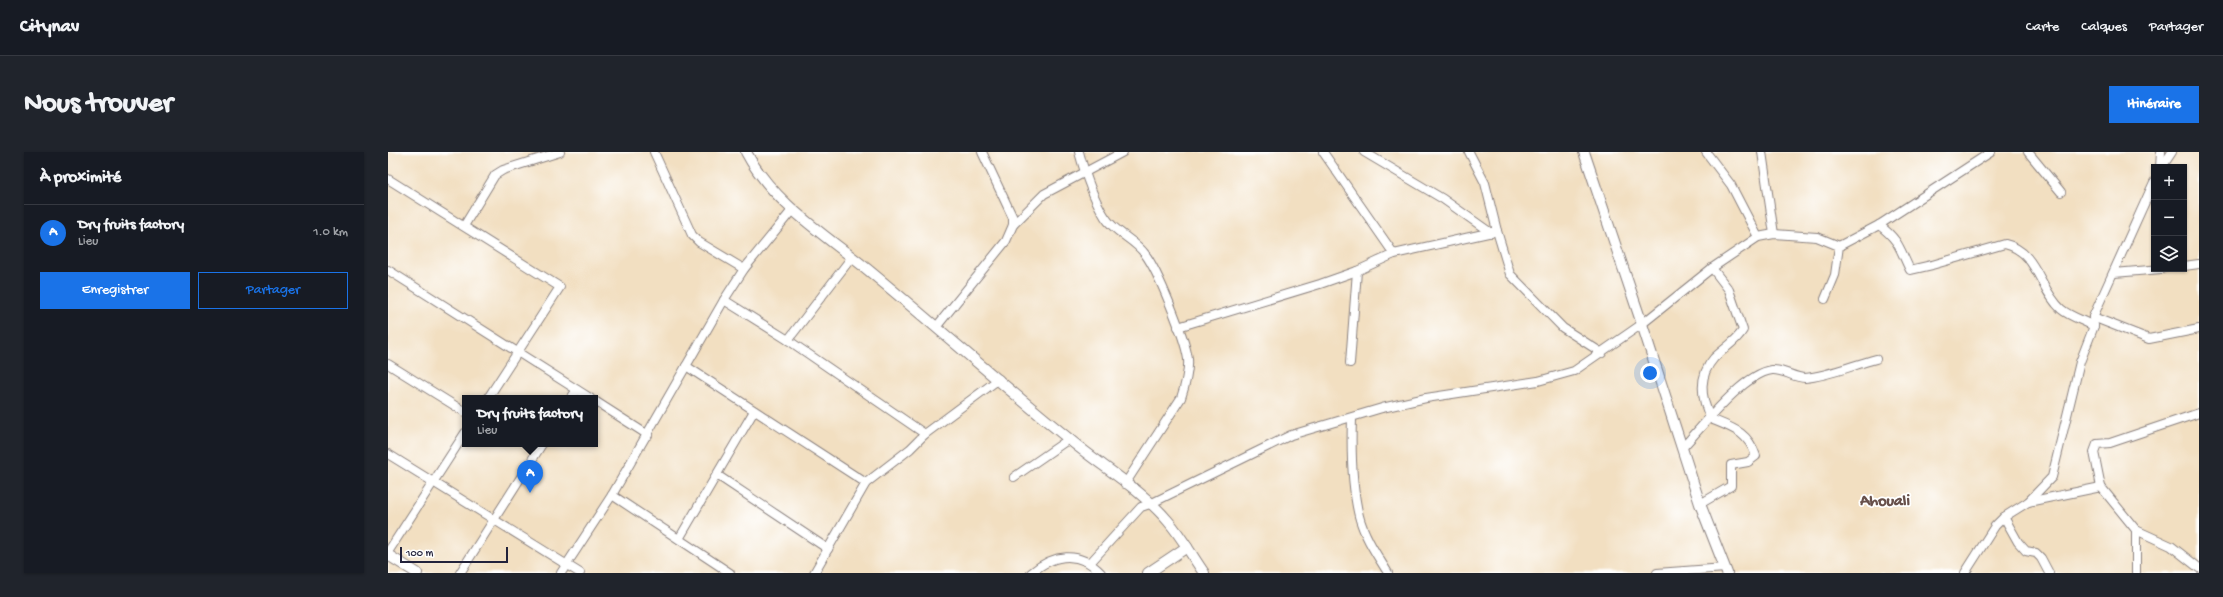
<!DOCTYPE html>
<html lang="fr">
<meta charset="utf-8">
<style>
body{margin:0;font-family:"Gochi Hand",sans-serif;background:#20242c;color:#f1f3f6}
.controls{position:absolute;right:12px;top:12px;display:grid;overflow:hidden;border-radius:0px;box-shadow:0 1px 3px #0004}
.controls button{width:36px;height:36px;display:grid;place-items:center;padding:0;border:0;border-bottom:1px solid #363941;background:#171b24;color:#f1f3f6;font:20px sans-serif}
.scale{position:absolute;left:12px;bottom:10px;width:108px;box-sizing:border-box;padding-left:4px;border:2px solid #22223b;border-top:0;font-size:11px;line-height:14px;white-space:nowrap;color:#22223b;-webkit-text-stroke:3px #fff;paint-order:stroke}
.you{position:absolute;left:1262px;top:221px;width:14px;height:14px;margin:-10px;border:3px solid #fff;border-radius:50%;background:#1a73e8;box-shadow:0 0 0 6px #1a73e833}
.badge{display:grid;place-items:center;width:26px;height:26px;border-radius:50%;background:#1a73e8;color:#fff;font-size:13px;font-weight:700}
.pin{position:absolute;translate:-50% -33px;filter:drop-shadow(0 1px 2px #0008)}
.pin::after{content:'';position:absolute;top:21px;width:14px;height:12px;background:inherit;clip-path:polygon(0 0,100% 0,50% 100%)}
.popup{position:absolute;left:74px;top:243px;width:136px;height:52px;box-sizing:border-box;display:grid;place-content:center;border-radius:0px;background:#171b24;filter:drop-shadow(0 1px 3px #0005);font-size:13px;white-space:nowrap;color:#9ea1a6}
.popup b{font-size:15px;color:#f1f3f6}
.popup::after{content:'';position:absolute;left:50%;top:100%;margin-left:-8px;border:8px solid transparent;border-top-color:#171b24}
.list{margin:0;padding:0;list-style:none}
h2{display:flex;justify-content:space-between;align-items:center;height:52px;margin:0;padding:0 16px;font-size:17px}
h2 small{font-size:13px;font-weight:400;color:#9ea1a6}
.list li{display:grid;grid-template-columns:26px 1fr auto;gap:12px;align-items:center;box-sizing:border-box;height:56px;padding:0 16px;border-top:1px solid #363941}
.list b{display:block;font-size:15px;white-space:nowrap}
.list p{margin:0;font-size:13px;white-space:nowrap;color:#9ea1a6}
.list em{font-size:13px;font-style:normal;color:#9ea1a6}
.actions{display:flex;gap:8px;padding:12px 16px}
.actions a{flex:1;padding:9px 0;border:1px solid #1a73e8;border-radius:0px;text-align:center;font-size:14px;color:#1a73e8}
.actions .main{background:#1a73e8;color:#fff}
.icon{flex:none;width:22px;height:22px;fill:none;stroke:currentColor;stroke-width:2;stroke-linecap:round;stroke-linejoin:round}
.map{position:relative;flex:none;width:1811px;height:421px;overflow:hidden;border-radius:0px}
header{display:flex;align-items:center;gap:24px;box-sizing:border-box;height:56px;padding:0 20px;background:#171b24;border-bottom:1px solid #363941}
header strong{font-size:19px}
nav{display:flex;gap:22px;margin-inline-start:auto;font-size:14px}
.intro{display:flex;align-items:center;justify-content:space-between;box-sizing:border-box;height:96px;padding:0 24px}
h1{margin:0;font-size:28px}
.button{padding:10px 18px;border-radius:0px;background:#1a73e8;color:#fff;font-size:14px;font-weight:700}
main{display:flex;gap:24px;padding:0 24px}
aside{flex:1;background:#171b24;border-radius:0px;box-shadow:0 1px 3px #0004}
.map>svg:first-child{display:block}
</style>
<header>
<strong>Citynav</strong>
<nav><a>Carte</a><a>Calques</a><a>Partager</a></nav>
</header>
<div class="intro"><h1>Nous trouver</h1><a class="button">Itinéraire</a></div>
<main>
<aside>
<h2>À proximité<small></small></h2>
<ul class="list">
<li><span class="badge">A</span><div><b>Dry fruits factory</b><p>Lieu</p></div><em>1.0 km</em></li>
</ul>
<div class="actions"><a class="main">Enregistrer</a><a>Partager</a></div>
</aside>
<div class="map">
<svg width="1811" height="421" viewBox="0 0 1811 421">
<rect width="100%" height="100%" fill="#fff"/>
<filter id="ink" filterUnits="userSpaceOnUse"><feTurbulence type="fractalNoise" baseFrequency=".025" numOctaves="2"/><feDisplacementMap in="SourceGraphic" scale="8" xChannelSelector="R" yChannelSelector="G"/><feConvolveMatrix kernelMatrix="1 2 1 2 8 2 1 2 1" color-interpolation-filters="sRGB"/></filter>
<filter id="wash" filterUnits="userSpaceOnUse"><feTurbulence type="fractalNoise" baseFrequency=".012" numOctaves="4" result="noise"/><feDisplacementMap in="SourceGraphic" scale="16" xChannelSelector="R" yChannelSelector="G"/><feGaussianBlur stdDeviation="0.9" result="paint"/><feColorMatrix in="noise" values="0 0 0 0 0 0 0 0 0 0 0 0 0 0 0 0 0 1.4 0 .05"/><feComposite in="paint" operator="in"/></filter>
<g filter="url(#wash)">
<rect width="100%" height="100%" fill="#f2dfc1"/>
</g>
<g filter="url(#ink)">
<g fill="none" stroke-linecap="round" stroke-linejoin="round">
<g stroke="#8a807e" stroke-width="10">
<g id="minor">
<polyline points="266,0 304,83 311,90 356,117"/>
<path d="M691,0C697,22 705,46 717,65C727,81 746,87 757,102C770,119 797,186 800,207C801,219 797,234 793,246L737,332"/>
<polyline points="935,0 1006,102"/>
<polyline points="976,0 1055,47 1103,81"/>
<polyline points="1081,0 1097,31 1109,79 1122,122 1175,176 1214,201"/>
<polyline points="1318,0 1343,33 1370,85"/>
<polyline points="1374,0 1386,82"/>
<polyline points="1640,0 1673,40"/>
<polyline points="1772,15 1773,0"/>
<polyline points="1774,15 1784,0"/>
<polyline points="0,27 172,135 100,246"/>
<polyline points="625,73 656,42 735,0"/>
<path d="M1491,73C1512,89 1511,96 1522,118L1544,113L1617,92C1649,99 1651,137 1673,157C1681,164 1696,169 1706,174"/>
<polyline points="76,74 107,23 115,18 172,0"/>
<polyline points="1451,94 1491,73 1603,0"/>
<polyline points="1796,114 1811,112"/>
<polyline points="0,118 202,246"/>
<polyline points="1726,121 1774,117"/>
<polyline points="336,148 400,188 537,282"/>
<polyline points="1705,165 1761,187 1811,177"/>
<polyline points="549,174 618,89 625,73 625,66 594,0"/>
<polyline points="790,175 932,132 969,119 1006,102 1109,79"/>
<polyline points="400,188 464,105"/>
<polyline points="962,211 969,119"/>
<polyline points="0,212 77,260"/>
<polyline points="298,214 478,331"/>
<polyline points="183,246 189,238"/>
<polyline points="207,249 260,283"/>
<polyline points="1811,261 1722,291 1709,292 1706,300 1713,335 1748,378 1783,394 1811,416"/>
<path d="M964,266C963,295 964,335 971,364C976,384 989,403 1000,421"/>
<path d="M1295,295C1315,274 1355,222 1384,218C1395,217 1406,226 1417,226C1441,224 1465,213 1488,207"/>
<polyline points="0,302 192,421"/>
<polyline points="329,323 440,397"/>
<polyline points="626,325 681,287"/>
<polyline points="224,343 342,421"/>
<polyline points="1640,350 1713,335"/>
<path d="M1312,352L1343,334V313L1360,310L1368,304C1360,280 1345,276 1323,267C1313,247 1310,224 1326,206C1336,196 1348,190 1355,178L1341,138L1324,116"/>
<polyline points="1616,365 1630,390 1638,399 1648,401 1653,406 1661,421"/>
<polyline points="1748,378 1748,421"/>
<polyline points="291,387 366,259"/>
<polyline points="0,400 77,281"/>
<polyline points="702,411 753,355 762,352 903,283 994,256 1038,246 1150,229 1186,219 1254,172 1324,116 1370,85 1386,82 1429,85 1451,94 1447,123 1437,147"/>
<polyline points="72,421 154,292"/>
<polyline points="173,421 224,343 336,148 356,117 405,57"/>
<polyline points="426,421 478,331 522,297 537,282 611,227"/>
<path d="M643,421C666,402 691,398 713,421"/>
<polyline points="1269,421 1337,416"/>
<polyline points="1577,421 1607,374 1616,365 1640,350 1664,325 1692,210 1706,174 1705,165 1766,30"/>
</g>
</g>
<g stroke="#8a807e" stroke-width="12">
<g id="tertiary">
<path d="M358,0C384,50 436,82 479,117C547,173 613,232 681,287C713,314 753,337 780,369C794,385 804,404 816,421"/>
<polyline points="1196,0 1254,172 1312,352 1339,421"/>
<polyline points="0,403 29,421"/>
<polyline points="760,421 799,395"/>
</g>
</g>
<use href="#minor" stroke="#fff" stroke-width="8"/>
<use href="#tertiary" stroke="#fff" stroke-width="10"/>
</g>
</g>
<g text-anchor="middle" stroke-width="3.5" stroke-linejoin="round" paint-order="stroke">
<g font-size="16" font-weight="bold" fill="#67504b" stroke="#fff">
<text x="1497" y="353">Ahouali</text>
</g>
</g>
</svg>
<div class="controls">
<button>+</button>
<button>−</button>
<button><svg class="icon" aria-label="layers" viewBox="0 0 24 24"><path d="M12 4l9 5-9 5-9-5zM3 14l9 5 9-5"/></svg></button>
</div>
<div class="scale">100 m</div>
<div class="you"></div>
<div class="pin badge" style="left:142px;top:341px">A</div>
<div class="popup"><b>Dry fruits factory</b>Lieu</div>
</div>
</main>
